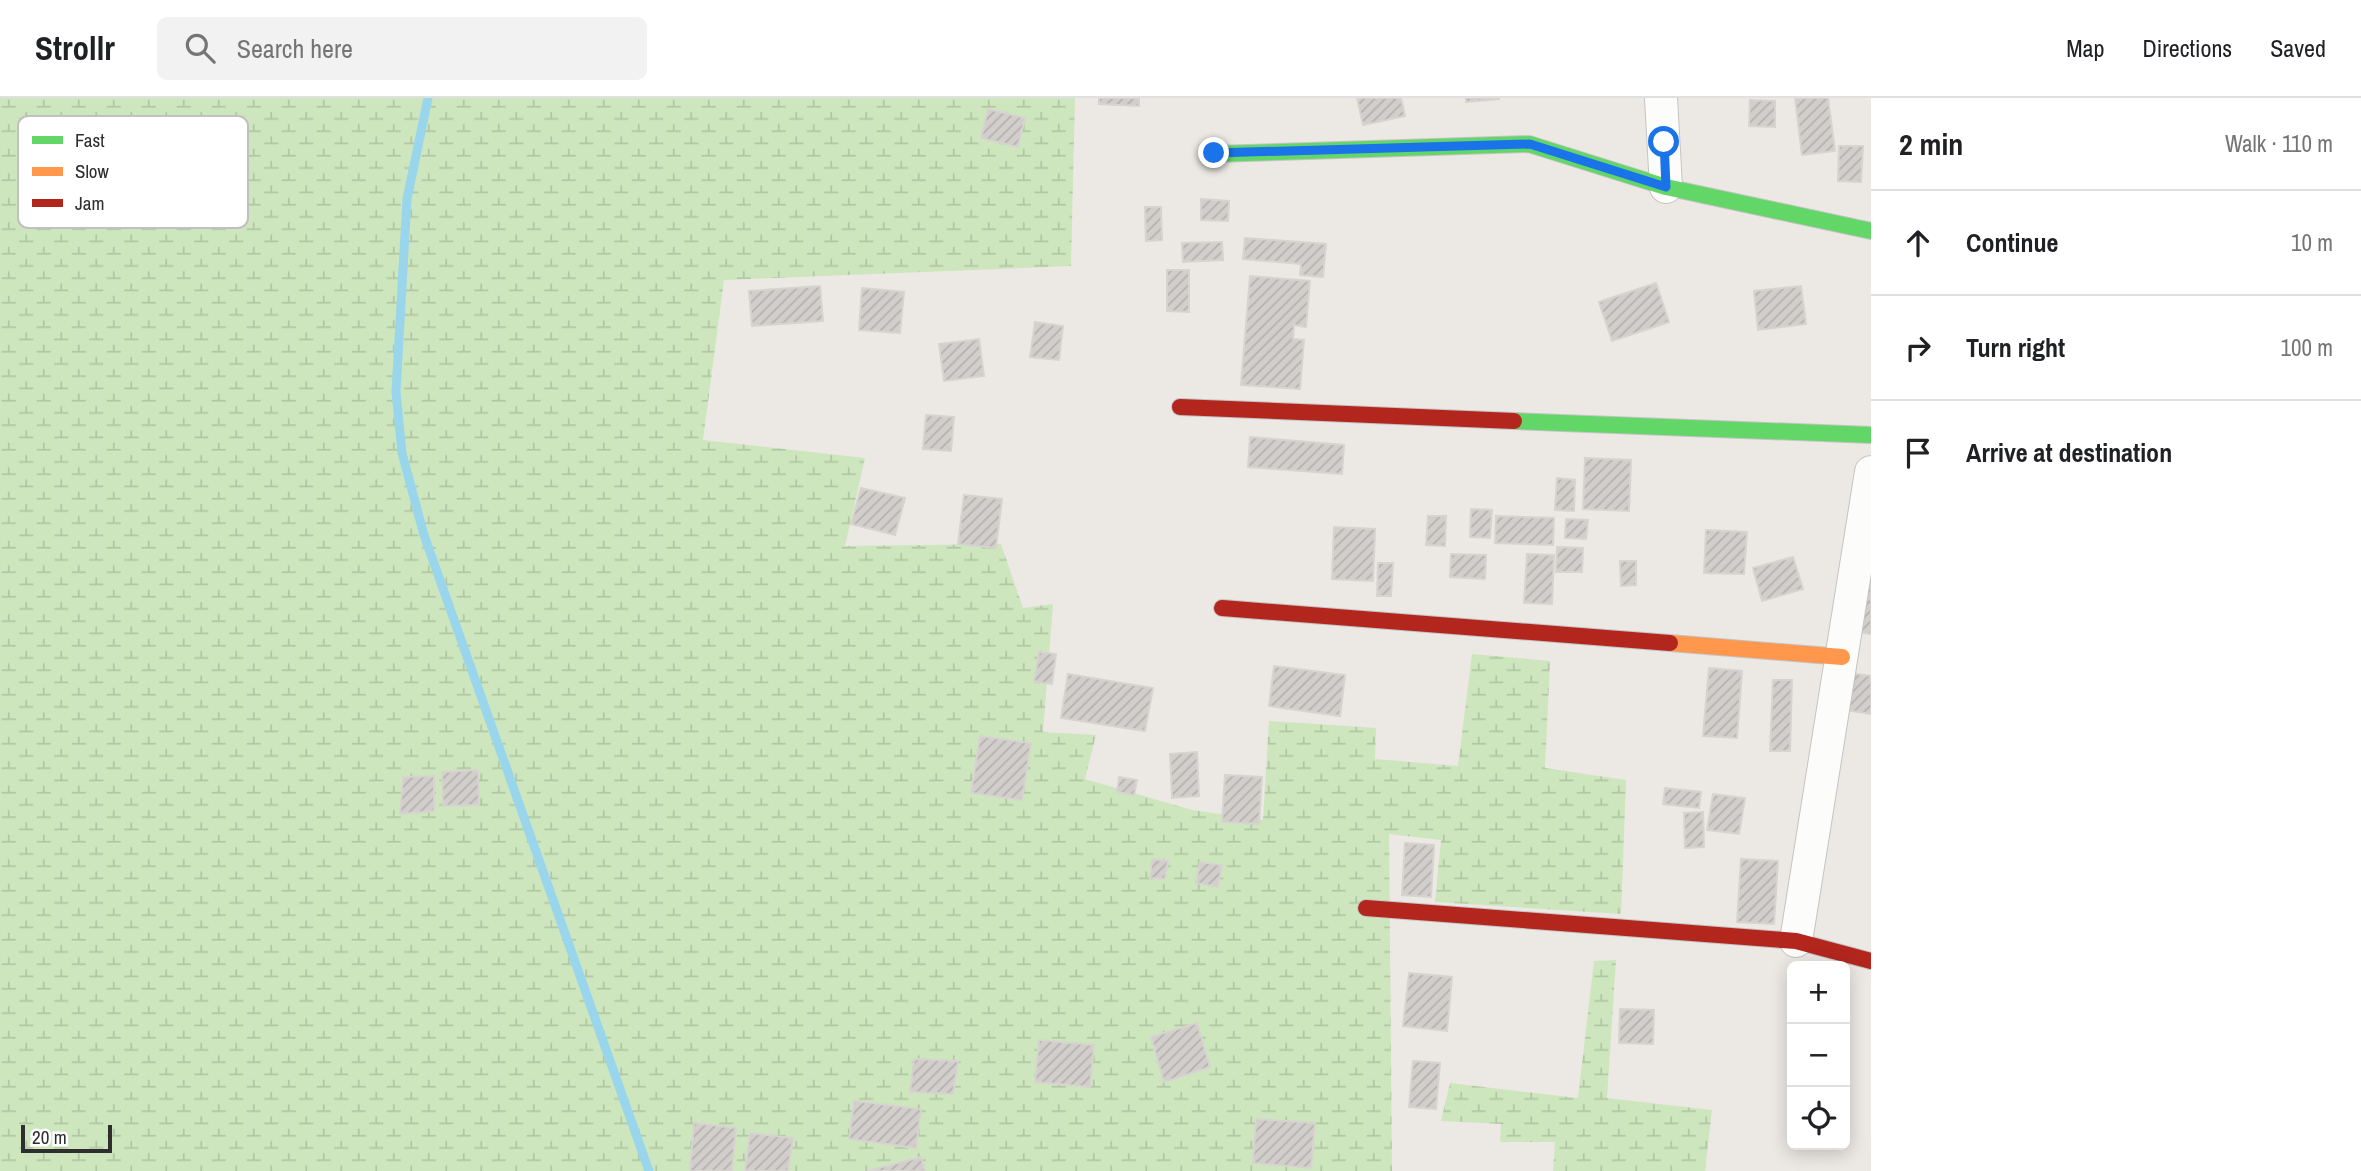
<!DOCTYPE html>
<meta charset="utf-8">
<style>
body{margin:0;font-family:"Archivo Narrow",sans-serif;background:#f2f2f2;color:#202124}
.controls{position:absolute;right:21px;bottom:21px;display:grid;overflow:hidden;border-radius:10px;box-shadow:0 4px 18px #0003}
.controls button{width:63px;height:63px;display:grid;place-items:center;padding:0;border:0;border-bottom:2px solid #e0e0e0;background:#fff;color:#202124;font:35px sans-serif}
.scale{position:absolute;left:21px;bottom:18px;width:91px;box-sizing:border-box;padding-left:7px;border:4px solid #2e2e2e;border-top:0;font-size:19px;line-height:24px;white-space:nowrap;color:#2e2e2e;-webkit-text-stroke:5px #fff;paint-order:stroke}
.stop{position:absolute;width:21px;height:21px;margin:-16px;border:5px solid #1a73e8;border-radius:50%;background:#fff}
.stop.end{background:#1a73e8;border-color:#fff;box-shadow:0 2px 7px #0008}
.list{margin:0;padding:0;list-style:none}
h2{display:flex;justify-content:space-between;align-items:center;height:91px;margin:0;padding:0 28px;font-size:30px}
h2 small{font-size:23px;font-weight:400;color:#757577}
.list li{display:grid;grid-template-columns:46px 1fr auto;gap:21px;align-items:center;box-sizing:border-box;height:105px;padding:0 28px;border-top:2px solid #e0e0e0}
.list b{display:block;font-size:26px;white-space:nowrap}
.list em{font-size:23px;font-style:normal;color:#757577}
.icon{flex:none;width:38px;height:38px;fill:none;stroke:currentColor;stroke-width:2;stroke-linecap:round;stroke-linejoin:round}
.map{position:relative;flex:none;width:1871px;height:1073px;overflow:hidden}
header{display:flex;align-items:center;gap:42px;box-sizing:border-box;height:98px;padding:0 35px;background:#fff;border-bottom:2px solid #e0e0e0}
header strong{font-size:33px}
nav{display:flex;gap:38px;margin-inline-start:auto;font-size:24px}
.search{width:490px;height:63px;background:#f2f2f2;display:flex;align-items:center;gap:18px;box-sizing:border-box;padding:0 24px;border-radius:10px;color:#757577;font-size:26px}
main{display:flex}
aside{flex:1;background:#fff}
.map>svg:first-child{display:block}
</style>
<header>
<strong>Strollr</strong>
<div class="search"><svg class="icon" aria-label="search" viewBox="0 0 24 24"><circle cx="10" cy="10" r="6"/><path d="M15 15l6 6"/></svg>Search here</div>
<nav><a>Map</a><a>Directions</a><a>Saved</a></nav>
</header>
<main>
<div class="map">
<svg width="1871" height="1073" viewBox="0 0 1871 1073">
<defs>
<pattern id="wetland-marsh" width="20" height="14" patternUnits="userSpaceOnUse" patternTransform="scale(1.75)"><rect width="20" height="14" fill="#cee6be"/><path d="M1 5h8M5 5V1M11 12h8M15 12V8" fill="none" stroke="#b1c6a4"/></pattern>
<pattern id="building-hatch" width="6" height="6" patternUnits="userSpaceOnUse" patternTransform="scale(1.75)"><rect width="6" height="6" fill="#d1cecb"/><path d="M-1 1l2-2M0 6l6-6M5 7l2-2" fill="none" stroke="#b4b1af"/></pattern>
</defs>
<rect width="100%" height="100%" fill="#ece8e4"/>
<g fill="url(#wetland-marsh)">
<polygon points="0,0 1075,0 1071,168 724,182 703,342 865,360 845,448 1001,446 1023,510 1053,506 1043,634 1096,637 1085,681 1192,712 1263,722 1269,623 1376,630 1375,661 1458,668 1472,556 1550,563 1545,670 1626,682 1621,816 1435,804 1441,742 1389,736 1392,1073 0,1073"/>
<polygon points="1616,862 1607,1000 1712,1012 1705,1073 1553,1073 1555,1044 1500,1044 1501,1026 1441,1023 1450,985 1578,1000 1594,863"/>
</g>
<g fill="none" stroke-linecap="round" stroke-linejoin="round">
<polyline stroke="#99d6ec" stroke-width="9" points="428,0 407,101 396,294 402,355 424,437 649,1073"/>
</g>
<g fill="url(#building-hatch)" stroke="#d7d4d0" stroke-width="2">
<polygon points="1099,0 1139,0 1139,8 1099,6"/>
<polygon points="1357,0 1401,0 1405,18 1363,27"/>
<polygon points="1466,0 1499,0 1499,1 1466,4"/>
<polygon points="1795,0 1828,0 1835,53 1802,57"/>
<polygon points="1750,2 1775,3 1775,29 1749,28"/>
<polygon points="988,11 1025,20 1018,49 981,40"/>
<polygon points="1839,48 1863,48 1861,84 1838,83"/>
<polygon points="1201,101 1229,103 1228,123 1201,122"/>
<polygon points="1145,109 1161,109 1162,142 1146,143"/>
<polygon points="1245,140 1326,146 1323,179 1300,177 1301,166 1243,161"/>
<polygon points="1222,144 1223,162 1183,164 1182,145"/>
<polygon points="1167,172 1189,172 1189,214 1167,213"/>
<polygon points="1250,178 1310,183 1306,229 1294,227 1293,241 1304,242 1300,291 1241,287"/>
<polygon points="1656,185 1669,224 1612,243 1599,204"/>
<polygon points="820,188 823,223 752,228 749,193"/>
<polygon points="1801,188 1806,226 1758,232 1754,193"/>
<polygon points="862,190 904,194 900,235 859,232"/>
<polygon points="1035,224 1063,228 1059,262 1030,259"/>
<polygon points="979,241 984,278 944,283 939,246"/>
<polygon points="926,317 954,319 951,353 923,351"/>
<polygon points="1250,339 1344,347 1342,376 1248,369"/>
<polygon points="1585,360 1631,362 1629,413 1583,411"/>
<polygon points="1557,380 1575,382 1574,413 1555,412"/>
<polygon points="861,390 905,400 895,437 851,426"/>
<polygon points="964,397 1002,401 996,450 958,446"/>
<polygon points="1471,411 1492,412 1490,440 1470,439"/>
<polygon points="1428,418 1446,418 1445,448 1426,447"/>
<polygon points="1496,418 1554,420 1553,447 1495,445"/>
<polygon points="1566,421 1588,422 1586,441 1565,440"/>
<polygon points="1334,429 1375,431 1373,483 1332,481"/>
<polygon points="1706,432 1747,434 1744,476 1704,475"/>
<polygon points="1557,449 1583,450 1582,474 1556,474"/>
<polygon points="1871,455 1871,536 1848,533"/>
<polygon points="1451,456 1486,457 1485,481 1450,479"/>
<polygon points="1527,456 1554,457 1552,506 1524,505"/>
<polygon points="1793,459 1803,491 1762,503 1753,470"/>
<polygon points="1620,463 1636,463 1636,487 1621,488"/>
<polygon points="1378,465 1393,465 1391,498 1377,498"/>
<polygon points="1039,554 1056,556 1052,586 1034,584"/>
<polygon points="1274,568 1345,577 1340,618 1269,608"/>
<polygon points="1709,570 1742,573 1737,640 1703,638"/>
<polygon points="1825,571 1871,578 1871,616 1819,608"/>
<polygon points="1068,576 1153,590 1145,633 1061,620"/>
<polygon points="1773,582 1792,582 1790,653 1770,653"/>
<polygon points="980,638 1031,645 1022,702 971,695"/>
<polygon points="1197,654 1199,698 1172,700 1170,656"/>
<polygon points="478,672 479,707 443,708 442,674"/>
<polygon points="1225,677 1262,679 1259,726 1222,724"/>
<polygon points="434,678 434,713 400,716 403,679"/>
<polygon points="1119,679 1137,682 1134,697 1117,694"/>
<polygon points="1665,690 1701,694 1699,710 1663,706"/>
<polygon points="1713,696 1745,700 1739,736 1707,732"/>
<polygon points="1703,714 1704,749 1685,750 1684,715"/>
<polygon points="1405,745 1434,747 1431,799 1402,797"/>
<polygon points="1152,761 1168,763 1165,781 1150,780"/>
<polygon points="1741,761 1778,763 1774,826 1737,824"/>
<polygon points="1200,764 1222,767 1218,789 1196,785"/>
<polygon points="1409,875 1452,879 1447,933 1403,928"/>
<polygon points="1620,911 1654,912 1653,946 1619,945"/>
<polygon points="1197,925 1210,969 1164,984 1151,939"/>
<polygon points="1039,942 1094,947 1090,989 1035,984"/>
<polygon points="914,961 958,963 953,996 910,994"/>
<polygon points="1413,963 1440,965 1436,1011 1409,1009"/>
<polygon points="854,1003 921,1011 916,1050 849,1041"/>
<polygon points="1256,1021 1315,1025 1311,1070 1253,1065"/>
<polygon points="694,1025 736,1030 732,1073 690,1073"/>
<polygon points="750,1035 793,1040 788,1073 745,1073"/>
<polygon points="921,1059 925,1073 867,1073"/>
</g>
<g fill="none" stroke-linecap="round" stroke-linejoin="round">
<g stroke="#c5c4c5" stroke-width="34">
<g id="street">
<polyline points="1661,0 1666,89"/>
<polyline points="1796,843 1871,374"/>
</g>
</g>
<g stroke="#c5c4c5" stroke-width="18">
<g id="fast">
<polyline points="1214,56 1529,46 1666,89 1871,133"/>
<polyline points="1514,323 1871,337"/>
</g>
</g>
<g stroke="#c5c4c5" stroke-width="18">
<polyline id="slow" points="1670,545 1842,559"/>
</g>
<g stroke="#c5c4c5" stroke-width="18">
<g id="jam">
<polyline points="1180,309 1514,323"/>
<polyline points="1222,510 1670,545"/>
<polyline points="1366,810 1796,843 1871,863"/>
</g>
</g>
<use href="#street" stroke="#fcfcfb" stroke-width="32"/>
<use href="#fast" stroke="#63d668" stroke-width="16"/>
<use href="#slow" stroke="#ff974d" stroke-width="16"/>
<use href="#jam" stroke="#b3261e" stroke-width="16"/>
</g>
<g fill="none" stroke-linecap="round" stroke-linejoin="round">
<polyline stroke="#1a73e8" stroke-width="9" points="1214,55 1530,46 1666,89 1664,44"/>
</g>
<rect x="18" y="18" width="230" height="112" rx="10" fill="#fff" stroke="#c0c0c0" stroke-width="2"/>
<rect x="32" y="38" width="31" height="8" fill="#63d668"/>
<rect x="32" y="69" width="31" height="9" fill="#ff974d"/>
<rect x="32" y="101" width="31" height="8" fill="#b3261e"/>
<g font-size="19" fill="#2e2e2e">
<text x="75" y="49">Fast</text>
<text x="75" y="80">Slow</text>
<text x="75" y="112">Jam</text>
</g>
</svg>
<div class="controls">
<button>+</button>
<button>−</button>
<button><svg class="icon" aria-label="locate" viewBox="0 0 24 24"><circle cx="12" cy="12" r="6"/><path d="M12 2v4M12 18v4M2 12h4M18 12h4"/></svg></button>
</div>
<div class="scale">20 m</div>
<div class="stop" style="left:1664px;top:44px"></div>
<div class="stop end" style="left:1214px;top:55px"></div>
</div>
<aside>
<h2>2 min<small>Walk · 110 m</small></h2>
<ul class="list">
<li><svg class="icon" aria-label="ahead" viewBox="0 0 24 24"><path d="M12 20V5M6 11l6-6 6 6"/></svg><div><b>Continue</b></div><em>10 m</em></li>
<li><svg class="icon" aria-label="right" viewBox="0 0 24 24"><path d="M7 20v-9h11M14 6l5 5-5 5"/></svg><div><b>Turn right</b></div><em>100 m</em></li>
<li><svg class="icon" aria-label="arrive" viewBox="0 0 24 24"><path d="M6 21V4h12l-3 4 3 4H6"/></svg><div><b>Arrive at destination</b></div></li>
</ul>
</aside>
</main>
